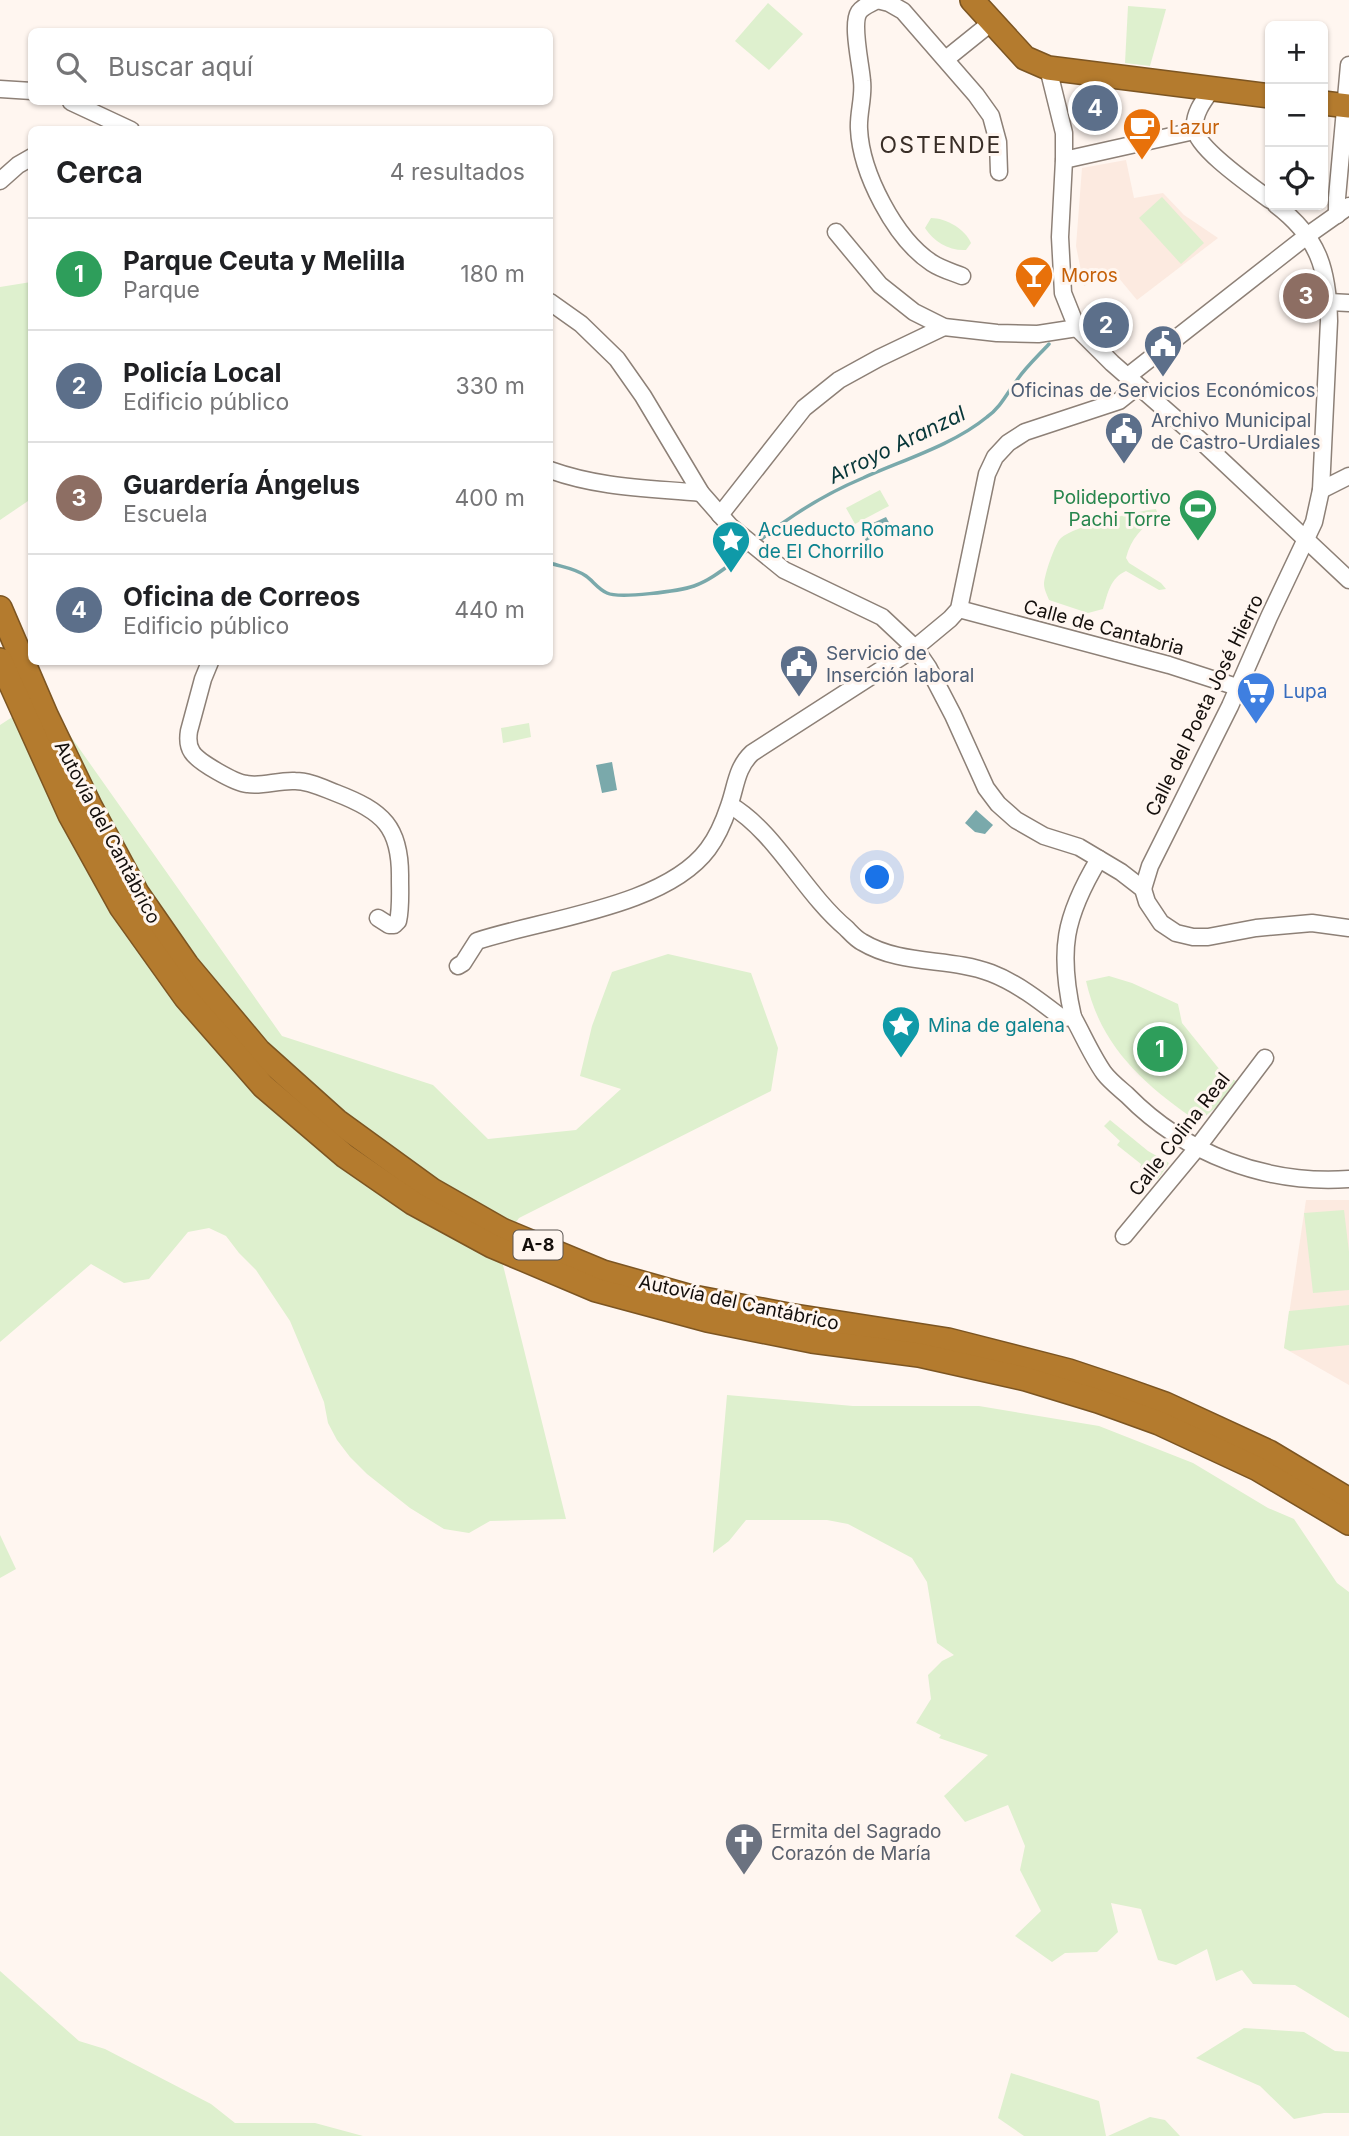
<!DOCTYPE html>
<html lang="es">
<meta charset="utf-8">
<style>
body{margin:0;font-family:Inter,sans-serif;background:#f2f2f2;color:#202124}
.controls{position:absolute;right:21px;top:21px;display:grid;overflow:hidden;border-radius:10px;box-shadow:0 2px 5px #0004}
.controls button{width:63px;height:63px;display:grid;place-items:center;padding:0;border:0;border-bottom:2px solid #e0e0e0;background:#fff;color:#202124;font:35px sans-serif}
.you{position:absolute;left:878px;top:878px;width:24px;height:24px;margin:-18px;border:5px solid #fff;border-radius:50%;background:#1a73e8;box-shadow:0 0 0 10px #1a73e833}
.badge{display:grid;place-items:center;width:46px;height:46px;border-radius:50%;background:#b45309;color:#fff;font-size:23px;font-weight:700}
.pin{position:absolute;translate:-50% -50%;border:4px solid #fff;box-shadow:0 2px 7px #0006}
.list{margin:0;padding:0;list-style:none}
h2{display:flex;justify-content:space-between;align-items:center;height:91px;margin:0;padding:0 28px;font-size:30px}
h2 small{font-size:23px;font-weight:400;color:#757577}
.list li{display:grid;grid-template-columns:46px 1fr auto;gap:21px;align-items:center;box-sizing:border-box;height:112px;padding:0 28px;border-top:2px solid #e0e0e0}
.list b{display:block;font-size:26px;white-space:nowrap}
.list p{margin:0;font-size:23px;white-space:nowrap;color:#757577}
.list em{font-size:23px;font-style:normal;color:#757577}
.icon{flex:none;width:38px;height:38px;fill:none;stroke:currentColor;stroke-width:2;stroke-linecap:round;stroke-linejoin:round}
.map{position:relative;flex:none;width:1349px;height:2136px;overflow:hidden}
.search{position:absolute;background:#fff;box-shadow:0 2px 5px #0004;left:28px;top:28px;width:525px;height:77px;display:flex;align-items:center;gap:18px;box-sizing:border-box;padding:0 24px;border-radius:10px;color:#757577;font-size:26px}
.panel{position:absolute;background:#fff;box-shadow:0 2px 5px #0004;left:28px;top:126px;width:525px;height:539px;border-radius:10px}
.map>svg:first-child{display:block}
</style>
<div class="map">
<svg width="1349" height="2136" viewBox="0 0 1349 2136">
<rect width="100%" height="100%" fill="#fff6f0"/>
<g fill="#fceae0">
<polygon points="1126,160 1134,198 1163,193 1184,215 1218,238 1137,300 1113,271 1084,286 1076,246 1082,168"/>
<polygon points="1306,1200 1349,1200 1349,1385 1284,1348"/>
</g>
<g fill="#def0ce">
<polygon points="768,3 803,34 769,70 735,41"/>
<polygon points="1128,6 1166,9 1150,66 1125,63"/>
<polygon points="1162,197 1204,243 1181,264 1139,218"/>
<path d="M931,218C946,218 965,229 971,243L966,250C949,251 934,242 925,228Z"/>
<polygon points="31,282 31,499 0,520 0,287"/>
<polygon points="880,490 889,506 855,524 846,508"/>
<path d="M1156,509L1158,515C1142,528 1131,538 1126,558L1129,563L1161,583L1166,589L1159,590L1126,571C1110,578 1108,593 1103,609L1088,613L1049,600C1047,595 1044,589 1044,584C1044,576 1055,543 1061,538C1074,526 1137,511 1156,509Z"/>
<polygon points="43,697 282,1036 433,1085 488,1139 576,1130 621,1089 580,1076 592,1026 612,972 668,954 751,973 778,1048 771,1091 519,1218 507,1235 500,1253 566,1519 490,1521 469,1533 444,1529 410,1508 367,1474 350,1457 337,1440 328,1423 324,1402 290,1321 256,1270 239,1253 226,1236 209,1228 188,1232 149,1279 124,1283 91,1264 0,1342 0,725"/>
<polygon points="529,723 531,737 503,743 501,728"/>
<path d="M1109,976L1132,983L1178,1004L1182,1023L1224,1075L1244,1085L1198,1122C1145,1085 1101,1048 1086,981Z"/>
<polygon points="1110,1120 1148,1151 1169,1163 1158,1179 1140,1168 1141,1164 1117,1145 1120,1141 1104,1126"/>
<polygon points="1344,1210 1349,1252 1349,1290 1313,1293 1304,1213"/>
<polygon points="1349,1305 1349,1345 1290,1351 1284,1348 1289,1311"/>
<polygon points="727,1395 853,1406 979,1406 1099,1426 1193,1463 1268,1508 1294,1519 1337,1583 1349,1592 1349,2018 1295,1985 1253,1984 1242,1970 1216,1981 1207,1949 1176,1965 1158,1960 1141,1909 1111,1903 1118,1932 1097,1952 1065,1953 1052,1962 1015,1936 1041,1911 1020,1870 1025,1846 1008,1805 965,1822 944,1796 988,1755 939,1738 941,1735 916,1723 931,1699 928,1675 942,1661 954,1655 937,1643 927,1582 912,1558 848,1524 827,1520 746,1520 729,1541 713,1553"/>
<polygon points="0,1535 16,1569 0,1578"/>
<polygon points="0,1971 79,2041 105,2049 211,2104 235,2123 315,2123 363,2136 0,2136"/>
<polygon points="1244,2028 1304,2032 1335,2051 1349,2052 1349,2113 1324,2113 1294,2119 1260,2086 1196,2058"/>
<polygon points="1011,2073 1099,2101 1106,2136 1024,2136 998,2118"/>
<polygon points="1150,2117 1165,2120 1180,2136 1108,2136"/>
</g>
<g fill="#7aa9ab">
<polygon points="886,517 892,528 866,541 860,529"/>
<polygon points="612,762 617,790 602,793 596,765"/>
<polygon points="976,810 993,825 985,834 975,832 965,823"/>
</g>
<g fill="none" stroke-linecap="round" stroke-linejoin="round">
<g stroke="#7aa9ab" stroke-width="3.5">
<path d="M759,541C791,515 825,494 863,478C903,460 953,445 987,417C1001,407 1007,393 1017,380C1026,367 1038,356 1049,344"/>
<polyline points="741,556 750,548"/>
<path d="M550,563C562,567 575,568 586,576C593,581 598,589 607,593C619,599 680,591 694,586C708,581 720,572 732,563"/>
</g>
<g stroke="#8d8077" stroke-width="19">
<g id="minor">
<polyline points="946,59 992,22"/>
<polyline points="1048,68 1064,133 1064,160 1060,237 1063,293 1077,328 1112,363 1200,440 1349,580"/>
<polyline points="0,89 32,91"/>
<path d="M1212,89C1204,100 1193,114 1195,129C1197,149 1253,187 1270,200"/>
<polyline points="71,102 131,130"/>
<polyline points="1064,160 1194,131"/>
<polyline points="0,181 18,165 32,157"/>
<polyline points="1337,215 1337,198 1349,65"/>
<polyline points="836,232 880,285 914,312 944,327 997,333 1038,334 1077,328"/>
<path d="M962,276C952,272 941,269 932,263C895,239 861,173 859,129C858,113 864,97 862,81C861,65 851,24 859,12C863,6 871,4 877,0L889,3L903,11L976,95L991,116L998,142L999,172"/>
<polyline points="550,302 581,324 617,359 643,396 701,493 730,526 784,570 882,617 915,648 928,667 953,715 986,788 998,804 1016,820 1044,836 1079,847 1121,872 1143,889 1147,902 1161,923 1176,933 1193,937 1208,937 1256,928 1312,923 1349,928"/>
<polyline points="1329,302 1349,303"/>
<polyline points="1128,376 1308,235 1349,206"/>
<path d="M550,470C600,488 648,488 701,493"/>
<polyline points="1321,490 1349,476"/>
<polyline points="720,515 804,408 839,380 879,358 944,327"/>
<polyline points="959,609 1169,665 1237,687"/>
<path d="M210,662L203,679L189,731C188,737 188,746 192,752C198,762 235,783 247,784C262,787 278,780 295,781C309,781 323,788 336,793C383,811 401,827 400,879C400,893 401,908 398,921L394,925H389L378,918"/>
<path d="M730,805C776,832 804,893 846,928C851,933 856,939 862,942C902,966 949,957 991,973C1017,983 1040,1001 1062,1018L1073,1017C1083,1035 1092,1056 1104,1073C1110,1081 1119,1088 1127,1095C1185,1154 1266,1185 1349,1179"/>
<path d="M1143,889L1150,866L1230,706L1269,617L1314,522L1321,490L1329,321C1328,268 1318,237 1276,205"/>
<path d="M458,966L463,963L477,941C543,919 665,907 708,849C717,837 724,821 729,806C736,787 736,768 752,753L915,648L950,619L959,609L987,474L995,457L1008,443L1025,432L1119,401L1138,386"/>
<path d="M1073,1017C1058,951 1064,917 1099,859"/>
<polyline points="1124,1236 1197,1148 1265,1058"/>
</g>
</g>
<g stroke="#7c5522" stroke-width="26">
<g id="highway">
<polyline points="972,0 1025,58 1048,68 1270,96"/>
<polyline points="1323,103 1349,106"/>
<polyline points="0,608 46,715 90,806 137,893 187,965 259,1051 337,1121 432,1190 502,1230 603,1272 688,1296 788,1315 948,1340 1069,1371 1120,1388 1165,1404 1269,1452 1349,1500"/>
<polyline points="0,660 70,815 121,907 186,998 263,1086 345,1156 413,1203 492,1246 596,1290 707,1320 812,1341 919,1355 1026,1379 1098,1401 1159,1423 1258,1469 1349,1523"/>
</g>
</g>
<use href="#minor" stroke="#fff" stroke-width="16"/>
<use href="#highway" stroke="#b47b2e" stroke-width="23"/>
</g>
<defs>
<g id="cafe-pin" transform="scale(2.0125)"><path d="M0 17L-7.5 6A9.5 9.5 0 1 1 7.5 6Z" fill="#e8710a" stroke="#fff6f0"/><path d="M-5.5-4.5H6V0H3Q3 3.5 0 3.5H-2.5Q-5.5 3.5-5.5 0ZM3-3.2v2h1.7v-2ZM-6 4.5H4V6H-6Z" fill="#fff"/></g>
<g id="bar-pin" transform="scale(2.0125)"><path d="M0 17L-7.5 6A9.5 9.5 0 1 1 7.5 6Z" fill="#e8710a" stroke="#fff6f0"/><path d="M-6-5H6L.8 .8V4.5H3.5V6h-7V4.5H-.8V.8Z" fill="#fff"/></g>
<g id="civic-pin" transform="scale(2.0125)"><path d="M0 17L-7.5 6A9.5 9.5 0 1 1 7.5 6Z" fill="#5c6f8a" stroke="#fff6f0"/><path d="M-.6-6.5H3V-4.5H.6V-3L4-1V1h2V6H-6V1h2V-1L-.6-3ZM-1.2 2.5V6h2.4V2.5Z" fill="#fff"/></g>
<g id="stadium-pin" transform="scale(2.0125)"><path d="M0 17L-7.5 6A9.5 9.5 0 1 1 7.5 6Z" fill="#2e9e5b" stroke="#fff6f0"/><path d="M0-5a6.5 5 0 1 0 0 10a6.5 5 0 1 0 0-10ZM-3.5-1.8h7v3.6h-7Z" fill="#fff"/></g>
<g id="sight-pin" transform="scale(2.0125)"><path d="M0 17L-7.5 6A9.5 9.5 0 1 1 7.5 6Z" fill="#0f9aa8" stroke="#fff6f0"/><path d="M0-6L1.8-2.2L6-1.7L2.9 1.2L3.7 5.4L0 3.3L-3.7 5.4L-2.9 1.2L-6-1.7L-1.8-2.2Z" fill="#fff"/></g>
<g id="supermarket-pin" transform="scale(2.0125)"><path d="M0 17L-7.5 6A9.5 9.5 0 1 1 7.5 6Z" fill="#3f7fe0" stroke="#fff6f0"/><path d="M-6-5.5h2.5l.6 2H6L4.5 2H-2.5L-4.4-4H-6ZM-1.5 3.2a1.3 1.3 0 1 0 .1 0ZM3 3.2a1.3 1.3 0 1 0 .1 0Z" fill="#fff"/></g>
<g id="church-pin" transform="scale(2.0125)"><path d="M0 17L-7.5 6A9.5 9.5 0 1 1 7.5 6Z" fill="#6b7280" stroke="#fff6f0"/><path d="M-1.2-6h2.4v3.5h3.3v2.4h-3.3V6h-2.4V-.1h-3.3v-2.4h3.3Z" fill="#fff"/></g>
</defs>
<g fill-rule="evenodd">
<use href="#cafe-pin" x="1142" y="127"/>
<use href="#bar-pin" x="1034" y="275"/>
<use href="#civic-pin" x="1163" y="344"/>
<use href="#civic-pin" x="1124" y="431"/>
<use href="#stadium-pin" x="1198" y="508"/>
<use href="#sight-pin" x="731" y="540"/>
<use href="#civic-pin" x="799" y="664"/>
<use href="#supermarket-pin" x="1256" y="691"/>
<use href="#sight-pin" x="901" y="1025"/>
<use href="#church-pin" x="744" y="1842"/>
</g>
<g text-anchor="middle" stroke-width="6" stroke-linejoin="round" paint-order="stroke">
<rect fill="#fff6f0" stroke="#5a5450" stroke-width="2" x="513.5" y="1230.5" width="49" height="29" rx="5"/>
<g font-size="18" font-weight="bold" fill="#140f0c">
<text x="538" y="1251">A-8</text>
</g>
<g font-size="19" fill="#c56008" stroke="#fff6f0" text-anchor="start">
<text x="1169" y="134">Lazur</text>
<text x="1061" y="282">Moros</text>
</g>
<g font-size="19" fill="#4e5e75" stroke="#fff6f0" text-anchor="start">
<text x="1163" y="397" text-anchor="middle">Oficinas de Servicios Económicos</text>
<text x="1151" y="427">Archivo Municipal<tspan x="1151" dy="22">de Castro-Urdiales</tspan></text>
<text x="826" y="660">Servicio de<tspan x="826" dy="22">Inserción laboral</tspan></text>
</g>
<g font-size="19" fill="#27864d" stroke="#fff6f0" text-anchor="end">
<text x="1171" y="504">Polideportivo<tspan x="1171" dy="22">Pachi Torre</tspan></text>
</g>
<g font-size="19" fill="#0d838f" stroke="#fff6f0" text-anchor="start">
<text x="758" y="536">Acueducto Romano<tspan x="758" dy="22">de El Chorrillo</tspan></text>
<text x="928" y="1032">Mina de galena</text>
</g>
<g font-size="19" fill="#140f0c" stroke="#fff6f0">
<text transform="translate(1104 627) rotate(15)" y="7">Calle de Cantabria</text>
<text transform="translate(1204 705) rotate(-64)" y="7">Calle del Poeta José Hierro</text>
<text transform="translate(108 832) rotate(62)" y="7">Autovía del Cantábrico</text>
<text transform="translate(1179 1134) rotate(-52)" y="7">Calle Colina Real</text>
<text transform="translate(739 1302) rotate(12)" y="7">Autovía del Cantábrico</text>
</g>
<g font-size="19" fill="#366cbe" stroke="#fff6f0" text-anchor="start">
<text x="1283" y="698">Lupa</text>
</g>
<g font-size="19" fill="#5b616d" stroke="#fff6f0" text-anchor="start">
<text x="771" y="1838">Ermita del Sagrado<tspan x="771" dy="22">Corazón de María</tspan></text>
</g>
<g font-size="21" font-style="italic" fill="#063638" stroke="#fff6f0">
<text transform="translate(897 445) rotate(-26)" y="7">Arroyo Aranzal</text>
</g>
<g font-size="23" letter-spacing="2" fill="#392e27" stroke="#fff6f0">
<text x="941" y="153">OSTENDE</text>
</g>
</g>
</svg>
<div class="controls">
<button>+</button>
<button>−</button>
<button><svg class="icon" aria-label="locate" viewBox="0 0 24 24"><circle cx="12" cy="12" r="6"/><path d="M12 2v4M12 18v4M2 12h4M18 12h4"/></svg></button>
</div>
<div class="you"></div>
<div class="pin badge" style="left:1160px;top:1049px;background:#2e9e5b">1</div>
<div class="pin badge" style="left:1106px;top:325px;background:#5c6f8a">2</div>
<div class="pin badge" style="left:1306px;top:296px;background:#8d6e63">3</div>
<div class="pin badge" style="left:1095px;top:108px;background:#5c6f8a">4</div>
<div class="search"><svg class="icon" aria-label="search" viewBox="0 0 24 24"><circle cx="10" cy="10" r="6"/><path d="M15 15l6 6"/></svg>Buscar aquí</div>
<section class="panel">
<h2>Cerca<small>4 resultados</small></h2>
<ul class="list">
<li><span class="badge" style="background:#2e9e5b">1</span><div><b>Parque Ceuta y Melilla</b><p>Parque</p></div><em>180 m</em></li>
<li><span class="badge" style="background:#5c6f8a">2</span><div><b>Policía Local</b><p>Edificio público</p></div><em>330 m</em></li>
<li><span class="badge" style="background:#8d6e63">3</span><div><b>Guardería Ángelus</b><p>Escuela</p></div><em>400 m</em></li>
<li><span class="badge" style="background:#5c6f8a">4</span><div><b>Oficina de Correos</b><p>Edificio público</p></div><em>440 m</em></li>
</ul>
</section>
</div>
